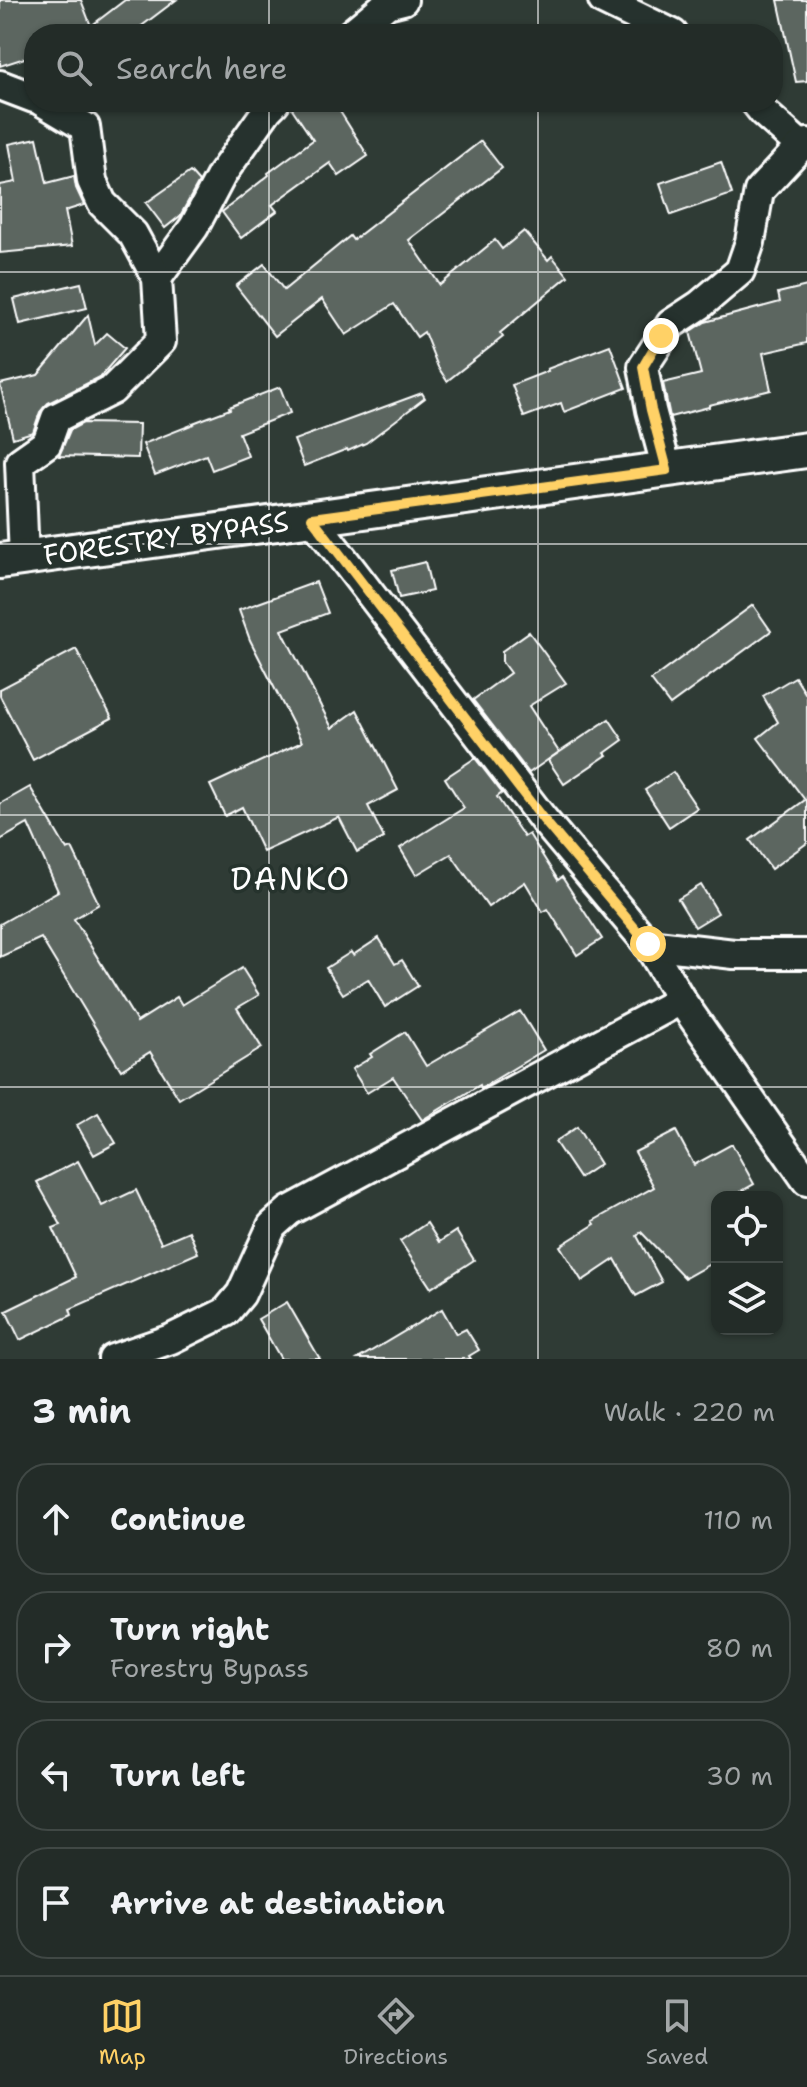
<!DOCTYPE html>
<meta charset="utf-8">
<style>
body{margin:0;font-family:"Shantell Sans",sans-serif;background:#2f3834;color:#f1f3f6}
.controls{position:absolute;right:24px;bottom:24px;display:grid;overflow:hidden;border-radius:16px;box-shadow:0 2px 6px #0004}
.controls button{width:72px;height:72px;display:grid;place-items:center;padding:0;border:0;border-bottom:2px solid #404845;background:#232c28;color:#f1f3f6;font:40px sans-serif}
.stop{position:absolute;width:24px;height:24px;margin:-18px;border:6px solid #ffd166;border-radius:50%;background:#fff}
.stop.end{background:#ffd166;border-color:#fff;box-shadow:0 2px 8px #0008}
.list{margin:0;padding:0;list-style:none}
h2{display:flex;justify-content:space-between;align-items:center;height:104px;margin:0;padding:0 32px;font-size:34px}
h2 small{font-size:26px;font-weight:400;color:#a3a7a8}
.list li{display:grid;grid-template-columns:52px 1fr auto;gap:24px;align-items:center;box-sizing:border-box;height:112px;margin:0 16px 16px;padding:0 16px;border:2px solid #404845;border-radius:32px}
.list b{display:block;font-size:30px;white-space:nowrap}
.list p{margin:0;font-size:26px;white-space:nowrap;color:#a3a7a8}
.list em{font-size:26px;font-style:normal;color:#a3a7a8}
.icon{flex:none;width:44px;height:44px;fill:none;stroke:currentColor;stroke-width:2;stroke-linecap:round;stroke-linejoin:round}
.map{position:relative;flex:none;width:807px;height:1359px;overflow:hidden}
.search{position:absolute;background:#232c28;box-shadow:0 2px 6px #0004;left:24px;right:24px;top:24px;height:88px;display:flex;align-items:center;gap:20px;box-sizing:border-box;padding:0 28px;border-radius:32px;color:#a3a7a8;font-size:30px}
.sheet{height:616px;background:#232c28}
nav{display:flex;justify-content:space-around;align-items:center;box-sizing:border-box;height:112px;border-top:2px solid #404845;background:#232c28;font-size:22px;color:#a3a7a8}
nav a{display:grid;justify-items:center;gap:4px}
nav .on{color:#ffd166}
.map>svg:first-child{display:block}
</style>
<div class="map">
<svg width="807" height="1359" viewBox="0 0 807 1359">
<rect width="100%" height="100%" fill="#2f3b35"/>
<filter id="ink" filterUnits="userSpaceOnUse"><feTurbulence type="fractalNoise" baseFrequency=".0125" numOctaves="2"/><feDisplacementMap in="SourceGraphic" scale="16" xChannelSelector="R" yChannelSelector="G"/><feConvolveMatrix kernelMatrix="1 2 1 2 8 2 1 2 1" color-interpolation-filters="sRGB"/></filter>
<g filter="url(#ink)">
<g fill="#5b6661" stroke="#fff" stroke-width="2">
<polygon points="0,0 81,0 91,26 125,0 176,0 131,34 34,34 34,55 0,66"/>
<polygon points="778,0 807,0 807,81 796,82"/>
<polygon points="292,102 334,102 368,156 339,176 330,163 272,205 277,211 241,238 222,212 269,175 268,173 313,140 291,107"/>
<polygon points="37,138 47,183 74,176 76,188 84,205 65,211 72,246 0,253 0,185 16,182 9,144"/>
<polygon points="481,141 502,168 409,240 440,285 495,240 502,249 524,231 548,260 552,256 568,276 500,333 503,337 447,381 438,367 424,332 417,337 394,304 346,335 322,299 275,336 236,286 264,264 284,290 350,236 353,240"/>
<polygon points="721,162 732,194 671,215 660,183"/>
<polygon points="190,172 199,182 180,216 165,228 146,203"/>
<polygon points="81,283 87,308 20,324 14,299"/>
<polygon points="807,286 807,343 763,353 771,390 709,405 709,407 670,417 663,383 701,374 690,332 705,322 780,302 778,293"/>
<polygon points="88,315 95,345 107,333 125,348 100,377 48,403 40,412 33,432 13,438 0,384 38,375"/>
<polygon points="610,345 626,388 564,412 561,403 524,417 512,385 548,371 547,369"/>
<polygon points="280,387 290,413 239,433 248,456 212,470 206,455 155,475 143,444 194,424 193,423 230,409 229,407"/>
<polygon points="422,393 425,398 366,443 348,451 347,449 304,466 294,440"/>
<polygon points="83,423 139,424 138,458 59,456 70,430"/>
<polygon points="425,562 432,591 399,598 392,570"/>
<polygon points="316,582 328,613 282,630 332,728 357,710 398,790 368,806 384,838 357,852 339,817 263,852 242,807 225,816 210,785 302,742 250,640 239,610"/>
<polygon points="753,605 771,631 670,705 651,680"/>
<polygon points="529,632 566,683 529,706 559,752 529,773 473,700 510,673 502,662 502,651"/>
<polygon points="76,649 112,718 33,760 0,696 0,689"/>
<polygon points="795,677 807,696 807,843 771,869 750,840 805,800 758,738 778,722 763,696"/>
<polygon points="609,719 623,740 605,753 607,755 564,784 548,760"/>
<polygon points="475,758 502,793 497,797 524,837 529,834 558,880 562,877 602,939 577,955 548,909 543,912 525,882 488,907 451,854 416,875 400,848 464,808 445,778"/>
<polygon points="673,772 697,808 669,827 645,790"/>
<polygon points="30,787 67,850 72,848 99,904 74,919 137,1022 177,997 182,1005 242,968 259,995 237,1008 262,1048 179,1099 150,1052 121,1070 41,938 0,957 0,924 58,891 28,824 0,840 0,804"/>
<polygon points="701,885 718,913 695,927 678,899"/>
<polygon points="379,938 395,964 402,960 418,986 385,1007 368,979 343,994 326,968 351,952 353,955"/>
<polygon points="520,1011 544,1050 481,1088 480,1085 422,1120 393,1077 367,1093 352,1069 372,1057 370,1054 405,1032 426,1066"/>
<polygon points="98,1113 116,1143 94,1155 77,1125"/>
<polygon points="577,1127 600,1164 579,1178 555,1142"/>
<polygon points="676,1131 694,1165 732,1144 754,1184 731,1197 717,1197 717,1260 685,1278 641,1232 637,1236 662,1282 636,1296 615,1259 582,1281 560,1246 595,1224 593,1221 654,1187 635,1152"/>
<polygon points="78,1161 102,1206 136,1190 161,1243 189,1231 198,1253 70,1309 72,1315 20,1340 6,1311 76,1277 53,1228 61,1225 37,1182"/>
<polygon points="427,1223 439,1242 456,1231 474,1260 431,1288 400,1241"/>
<polygon points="287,1302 320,1359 281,1359 258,1319"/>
<polygon points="442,1309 456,1334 466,1329 479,1350 469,1356 471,1359 358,1359"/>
</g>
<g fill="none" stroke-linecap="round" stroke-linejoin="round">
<g stroke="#fff" stroke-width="34">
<g id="minor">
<polyline points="603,0 673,34"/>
<polyline points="351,34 387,4 403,0"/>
<polyline points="0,85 34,98"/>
<polyline points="755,102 763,112 801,146"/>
<polyline points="157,278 194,227 222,174 268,109 275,102"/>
<polyline points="667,470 651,410 643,367 671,324 700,305 740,271 750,242 759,191 801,146 807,143"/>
<polyline points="312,518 543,819 648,944 681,1000 807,1181"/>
<polyline points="24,558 20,462 47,443 56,418 112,390 161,341 157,278 133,234 102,203 92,181 85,127 43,102"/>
<polyline points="648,944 734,954 807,954"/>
<polyline points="113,1359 171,1339 226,1312 241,1294 272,1226 289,1211 681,1000"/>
</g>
</g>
<g stroke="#fff" stroke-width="40">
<polyline id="tertiary" points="0,561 807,450"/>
</g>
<use href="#minor" stroke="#26332d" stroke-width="28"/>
<use href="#tertiary" stroke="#26332d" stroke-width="34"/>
</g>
</g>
<g fill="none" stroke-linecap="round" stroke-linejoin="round" filter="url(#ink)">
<polyline stroke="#ffd166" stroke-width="10" points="648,944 543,819 312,518 667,470 651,410 643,367 661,336"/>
</g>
<path fill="none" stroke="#fff" stroke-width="2" stroke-opacity="0.55" d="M269,0V34M538,0V34M269,102V1359M538,102V1359M0,272H807M0,544H807M0,815H807M0,1087H807"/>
<g text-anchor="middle" stroke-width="7" stroke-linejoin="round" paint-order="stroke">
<g font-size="28" fill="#fff" stroke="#26332d">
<text transform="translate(166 538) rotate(-8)" y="10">FORESTRY BYPASS</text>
</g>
<g font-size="32" letter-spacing="2" fill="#fff" stroke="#26332d">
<text x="291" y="890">DANKO</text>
</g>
</g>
</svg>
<div class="controls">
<button><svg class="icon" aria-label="locate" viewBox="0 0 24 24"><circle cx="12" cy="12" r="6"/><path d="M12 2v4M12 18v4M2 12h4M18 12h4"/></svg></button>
<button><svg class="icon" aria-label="layers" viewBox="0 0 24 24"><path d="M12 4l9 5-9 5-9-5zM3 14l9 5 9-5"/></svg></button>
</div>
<div class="stop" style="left:648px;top:944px"></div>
<div class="stop end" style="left:661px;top:336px"></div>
<div class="search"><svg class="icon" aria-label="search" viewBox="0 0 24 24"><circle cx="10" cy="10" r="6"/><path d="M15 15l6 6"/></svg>Search here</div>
</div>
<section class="sheet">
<h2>3 min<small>Walk · 220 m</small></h2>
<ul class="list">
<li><svg class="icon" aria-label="ahead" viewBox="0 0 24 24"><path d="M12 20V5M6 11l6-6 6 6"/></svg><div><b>Continue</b></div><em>110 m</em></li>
<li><svg class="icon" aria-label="right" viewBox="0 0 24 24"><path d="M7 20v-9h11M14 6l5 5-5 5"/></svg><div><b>Turn right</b><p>Forestry Bypass</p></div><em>80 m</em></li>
<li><svg class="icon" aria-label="left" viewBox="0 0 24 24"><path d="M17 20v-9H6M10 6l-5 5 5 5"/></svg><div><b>Turn left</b></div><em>30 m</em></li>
<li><svg class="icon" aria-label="arrive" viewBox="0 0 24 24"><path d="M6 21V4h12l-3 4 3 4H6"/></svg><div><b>Arrive at destination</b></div></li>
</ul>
</section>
<nav>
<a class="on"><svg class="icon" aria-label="map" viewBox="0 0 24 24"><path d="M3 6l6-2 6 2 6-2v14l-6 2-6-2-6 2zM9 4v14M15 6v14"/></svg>Map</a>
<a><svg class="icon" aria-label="directions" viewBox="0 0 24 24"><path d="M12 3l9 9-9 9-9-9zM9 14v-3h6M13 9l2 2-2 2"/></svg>Directions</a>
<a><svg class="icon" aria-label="saved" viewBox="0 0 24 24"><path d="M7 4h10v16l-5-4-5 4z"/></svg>Saved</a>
</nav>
